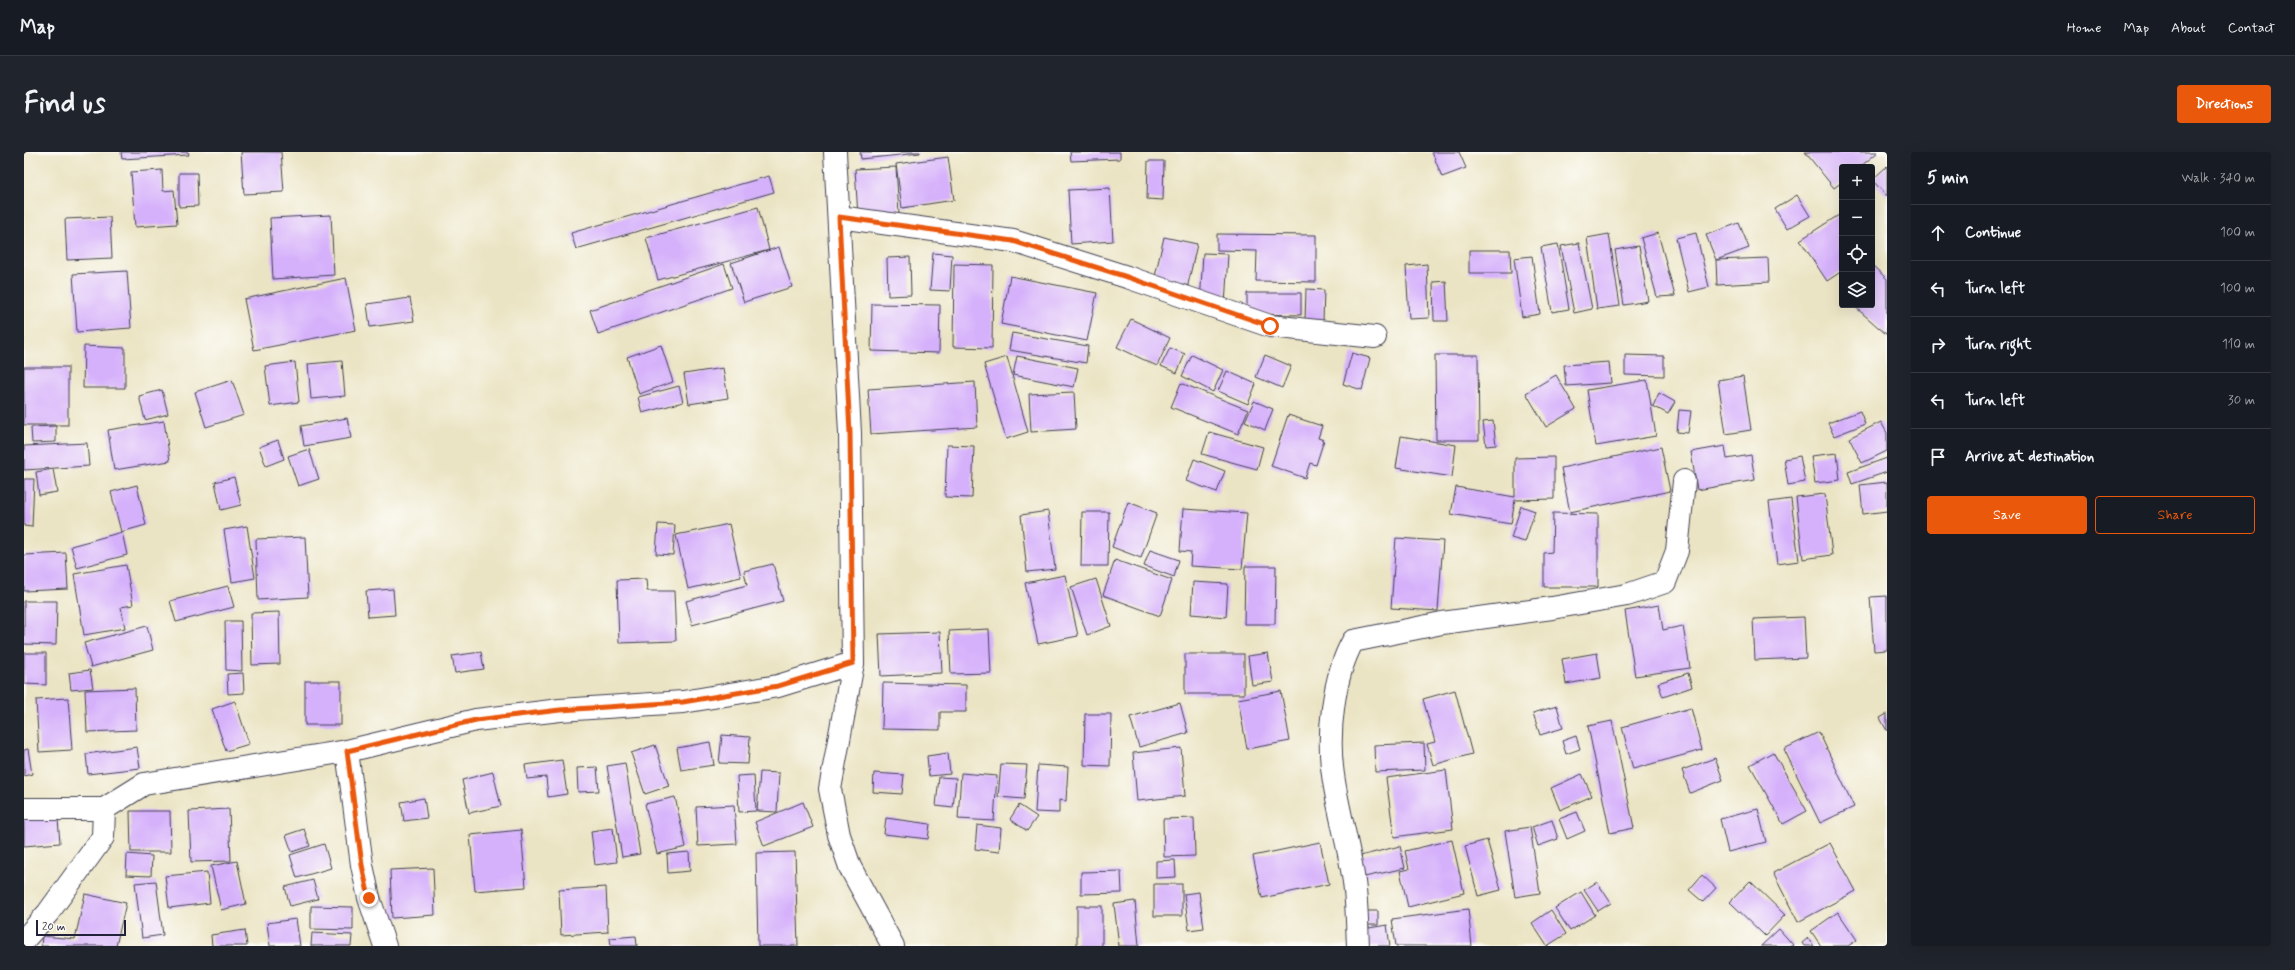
<!DOCTYPE html>
<meta charset="utf-8">
<style>
body{margin:0;font-family:Mynerve,sans-serif;background:#20242c;color:#f1f3f6}
.controls{position:absolute;right:12px;top:12px;display:grid;overflow:hidden;border-radius:4px;box-shadow:0 4px 16px #0002}
.controls button{width:36px;height:36px;display:grid;place-items:center;padding:0;border:0;border-bottom:1px solid #363941;background:#171b24;color:#f1f3f6;font:20px sans-serif}
.scale{position:absolute;left:12px;bottom:10px;width:90px;box-sizing:border-box;padding-left:4px;border:2px solid #22223b;border-top:0;font-size:11px;line-height:14px;white-space:nowrap;color:#22223b;-webkit-text-stroke:3px #fdfcf7;paint-order:stroke}
.stop{position:absolute;width:12px;height:12px;margin:-9px;border:3px solid #ea580c;border-radius:50%;background:#fff}
.stop.end{background:#ea580c;border-color:#fff;box-shadow:0 1px 4px #0008}
.list{margin:0;padding:0;list-style:none}
h2{display:flex;justify-content:space-between;align-items:center;height:52px;margin:0;padding:0 16px;font-size:17px}
h2 small{font-size:13px;font-weight:400;color:#9ea1a6}
.list li{display:grid;grid-template-columns:26px 1fr auto;gap:12px;align-items:center;box-sizing:border-box;height:56px;padding:0 16px;border-top:1px solid #363941}
.list b{display:block;font-size:15px;white-space:nowrap}
.list em{font-size:13px;font-style:normal;color:#9ea1a6}
.actions{display:flex;gap:8px;padding:12px 16px}
.actions a{flex:1;padding:9px 0;border:1px solid #ea580c;border-radius:4px;text-align:center;font-size:14px;color:#ea580c}
.actions .main{background:#ea580c;color:#fff}
.icon{flex:none;width:22px;height:22px;fill:none;stroke:currentColor;stroke-width:2;stroke-linecap:round;stroke-linejoin:round}
.map{position:relative;flex:none;width:1863px;height:794px;overflow:hidden;border-radius:4px}
header{display:flex;align-items:center;gap:24px;box-sizing:border-box;height:56px;padding:0 20px;background:#171b24;border-bottom:1px solid #363941}
header strong{font-size:19px}
nav{display:flex;gap:22px;margin-inline-start:auto;font-size:14px}
.intro{display:flex;align-items:center;justify-content:space-between;box-sizing:border-box;height:96px;padding:0 24px}
h1{margin:0;font-size:28px}
.button{padding:10px 18px;border-radius:4px;background:#ea580c;color:#fff;font-size:14px;font-weight:700}
main{display:flex;gap:24px;padding:0 24px}
aside{flex:1;background:#171b24;border-radius:4px;box-shadow:0 4px 16px #0002}
.map>svg:first-child{display:block}
</style>
<header>
<strong>Map</strong>
<nav><a>Home</a><a>Map</a><a>About</a><a>Contact</a></nav>
</header>
<div class="intro"><h1>Find us</h1><a class="button">Directions</a></div>
<main>
<div class="map">
<svg width="1863" height="794" viewBox="0 0 1863 794">
<rect width="100%" height="100%" fill="#fdfcf7"/>
<filter id="ink" filterUnits="userSpaceOnUse"><feTurbulence type="fractalNoise" baseFrequency=".025" numOctaves="2"/><feDisplacementMap in="SourceGraphic" scale="8" xChannelSelector="R" yChannelSelector="G"/><feConvolveMatrix kernelMatrix="1 2 1 2 8 2 1 2 1" color-interpolation-filters="sRGB"/></filter>
<filter id="wash" filterUnits="userSpaceOnUse"><feTurbulence type="fractalNoise" baseFrequency=".012" numOctaves="4" result="noise"/><feDisplacementMap in="SourceGraphic" scale="16" xChannelSelector="R" yChannelSelector="G"/><feGaussianBlur stdDeviation="0.9" result="paint"/><feColorMatrix in="noise" values="0 0 0 0 0 0 0 0 0 0 0 0 0 0 0 0 0 1.4 0 .05"/><feComposite in="paint" operator="in"/></filter>
<g filter="url(#wash)">
<rect width="100%" height="100%" fill="#ebe4c4"/>
<g id="blocks">
<g fill="#d6b1fb">
<polygon points="97,0 164,0 165,3 98,7"/>
<polygon points="217,0 257,0 260,40 220,42"/>
<polygon points="836,0 896,0 896,1 837,7"/>
<polygon points="1046,0 1096,0 1096,7 1047,9"/>
<polygon points="1408,0 1435,0 1442,16 1418,25"/>
<polygon points="1781,0 1854,0 1836,15 1818,15 1818,30 1810,36"/>
<polygon points="924,5 930,48 878,56 872,12"/>
<polygon points="1124,9 1140,9 1139,48 1123,47"/>
<polygon points="1863,14 1863,44 1848,28"/>
<polygon points="872,15 875,62 834,64 831,17"/>
<polygon points="138,18 139,39 150,38 153,72 111,75 107,20"/>
<polygon points="155,21 173,21 174,54 155,55"/>
<polygon points="745,24 750,40 552,97 547,81"/>
<polygon points="1086,36 1089,89 1047,92 1044,38"/>
<polygon points="1773,43 1786,64 1763,77 1751,57"/>
<polygon points="734,55 745,98 634,128 622,86"/>
<polygon points="1818,61 1818,119 1803,129 1776,88"/>
<polygon points="307,63 310,123 249,127 246,66"/>
<polygon points="86,65 88,106 43,108 41,67"/>
<polygon points="1715,71 1725,96 1692,108 1682,83"/>
<polygon points="1634,81 1651,144 1633,145 1617,86"/>
<polygon points="1672,81 1685,135 1665,140 1652,86"/>
<polygon points="1193,82 1292,83 1292,130 1232,129 1233,99 1193,98"/>
<polygon points="1585,82 1596,154 1573,157 1563,86"/>
<polygon points="1140,85 1173,92 1163,137 1130,129"/>
<polygon points="1555,91 1568,157 1550,161 1537,94"/>
<polygon points="1534,92 1545,157 1528,160 1517,95"/>
<polygon points="1615,94 1624,149 1600,153 1591,98"/>
<polygon points="755,95 768,135 720,150 707,111"/>
<polygon points="1445,98 1486,98 1487,121 1445,121"/>
<polygon points="909,101 928,103 926,139 906,138"/>
<polygon points="1179,101 1204,102 1201,154 1176,153"/>
<polygon points="1508,104 1516,162 1498,165 1490,106"/>
<polygon points="886,105 887,143 864,144 863,106"/>
<polygon points="1744,106 1745,130 1693,133 1692,108"/>
<polygon points="700,112 708,136 574,182 566,158"/>
<polygon points="930,112 969,113 968,196 929,195"/>
<polygon points="1403,112 1405,166 1385,167 1382,114"/>
<polygon points="1848,113 1863,127 1863,183 1829,153 1848,153"/>
<polygon points="103,119 107,176 53,180 49,122"/>
<polygon points="986,124 1073,141 1063,189 977,172"/>
<polygon points="322,126 332,178 230,198 220,147"/>
<polygon points="1422,129 1424,169 1410,169 1409,130"/>
<polygon points="1282,137 1300,138 1299,169 1281,169"/>
<polygon points="1223,141 1277,141 1277,163 1223,162"/>
<polygon points="386,146 390,169 346,175 343,152"/>
<polygon points="848,152 916,153 915,201 847,199"/>
<polygon points="1107,167 1146,186 1133,214 1093,195"/>
<polygon points="988,181 1064,194 1062,211 985,198"/>
<polygon points="637,193 649,230 615,242 603,205"/>
<polygon points="60,194 101,196 101,236 59,236"/>
<polygon points="1146,196 1161,202 1153,221 1137,214"/>
<polygon points="1328,201 1346,206 1338,238 1319,232"/>
<polygon points="1168,203 1199,218 1189,240 1158,224"/>
<polygon points="1241,203 1267,214 1258,236 1232,225"/>
<polygon points="1411,203 1454,203 1455,288 1412,288"/>
<polygon points="1601,203 1640,204 1640,224 1601,223"/>
<polygon points="993,204 1054,216 1050,235 989,223"/>
<polygon points="983,205 1004,280 982,287 960,212"/>
<polygon points="318,209 321,244 287,247 284,212"/>
<polygon points="271,210 275,250 246,254 241,214"/>
<polygon points="1585,210 1587,231 1542,234 1540,213"/>
<rect x="0" y="215" width="44" height="58"/>
<polygon points="699,216 704,246 665,252 660,222"/>
<polygon points="1203,219 1232,232 1224,252 1194,239"/>
<polygon points="1532,223 1552,257 1522,275 1502,241"/>
<polygon points="1719,224 1727,278 1702,282 1694,228"/>
<polygon points="208,228 220,263 182,275 171,240"/>
<polygon points="1623,228 1632,284 1572,294 1563,238"/>
<polygon points="951,230 953,275 847,282 844,237"/>
<polygon points="1157,231 1224,258 1214,282 1147,255"/>
<polygon points="655,234 659,250 618,261 614,245"/>
<polygon points="138,238 144,262 121,268 115,244"/>
<polygon points="1050,240 1052,277 1007,280 1005,242"/>
<polygon points="1635,241 1651,250 1644,262 1629,254"/>
<polygon points="1230,249 1249,257 1241,278 1221,269"/>
<polygon points="1655,258 1667,259 1664,281 1653,280"/>
<polygon points="1836,259 1841,272 1810,284 1804,271"/>
<polygon points="1264,263 1298,274 1294,286 1300,288 1292,313 1286,311 1281,326 1247,314"/>
<polygon points="323,266 327,286 280,294 277,274"/>
<polygon points="140,269 146,309 90,318 84,278"/>
<polygon points="1469,269 1472,293 1462,294 1459,270"/>
<polygon points="1857,270 1863,281 1863,299 1838,311 1825,286"/>
<polygon points="32,274 32,290 8,291 7,275"/>
<polygon points="1185,280 1239,295 1233,317 1178,302"/>
<polygon points="1377,284 1432,293 1428,325 1372,316"/>
<polygon points="254,288 260,307 242,314 235,295"/>
<polygon points="63,291 65,314 0,318 0,294"/>
<polygon points="923,293 950,294 948,346 921,345"/>
<polygon points="1701,294 1703,307 1727,303 1731,328 1673,338 1667,300"/>
<polygon points="1637,295 1646,339 1546,360 1537,316"/>
<polygon points="285,297 295,327 274,334 264,304"/>
<polygon points="1813,301 1816,328 1791,331 1787,304"/>
<polygon points="1776,304 1781,330 1764,333 1760,307"/>
<polygon points="1530,305 1530,347 1491,348 1487,372 1427,362 1432,335 1491,345 1491,306"/>
<polygon points="1863,306 1863,320 1828,332 1824,320"/>
<polygon points="1170,307 1201,319 1193,340 1162,329"/>
<polygon points="29,317 33,340 15,343 12,320"/>
<polygon points="210,325 217,353 197,358 191,330"/>
<polygon points="0,327 10,327 8,375 0,374"/>
<polygon points="1863,330 1863,359 1839,362 1836,333"/>
<polygon points="113,333 122,373 97,380 87,340"/>
<polygon points="1801,342 1808,403 1779,407 1772,345"/>
<polygon points="1767,347 1775,409 1753,412 1745,350"/>
<polygon points="1104,350 1133,361 1117,406 1088,395"/>
<polygon points="1497,354 1511,359 1501,390 1487,386"/>
<polygon points="1159,357 1223,361 1218,417 1166,414 1167,400 1156,399"/>
<polygon points="1024,359 1031,417 1003,420 997,363"/>
<polygon points="1058,360 1085,360 1084,414 1057,414"/>
<polygon points="1529,361 1574,362 1574,435 1520,435 1520,401 1528,400"/>
<polygon points="634,372 651,373 649,403 632,402"/>
<polygon points="705,372 717,425 664,437 652,383"/>
<polygon points="223,374 231,426 208,430 200,378"/>
<polygon points="98,380 103,403 53,416 47,394"/>
<polygon points="281,385 284,445 234,448 232,387"/>
<polygon points="1372,386 1419,389 1414,459 1367,456"/>
<polygon points="1126,398 1155,408 1150,425 1120,414"/>
<polygon points="42,401 44,437 0,439 0,403"/>
<polygon points="1091,408 1148,428 1136,464 1079,443"/>
<polygon points="749,412 759,449 668,473 662,449 723,433 720,419"/>
<polygon points="102,413 109,453 97,455 101,476 60,483 50,422"/>
<polygon points="1221,414 1252,414 1251,472 1220,472"/>
<polygon points="1041,423 1054,484 1014,492 1001,431"/>
<polygon points="622,427 623,439 650,439 652,489 595,491 593,428"/>
<polygon points="1072,427 1087,474 1063,483 1047,435"/>
<polygon points="1169,430 1204,432 1202,465 1167,462"/>
<polygon points="204,434 210,455 152,470 146,449"/>
<polygon points="369,437 371,463 344,465 342,439"/>
<polygon points="1863,444 1863,498 1850,499 1846,445"/>
<polygon points="0,449 33,449 32,493 0,492"/>
<polygon points="1635,453 1639,478 1659,474 1666,516 1611,524 1601,459"/>
<polygon points="255,460 256,512 228,513 227,461"/>
<polygon points="1780,465 1782,506 1731,508 1729,467"/>
<polygon points="201,469 217,469 218,519 202,518"/>
<polygon points="123,474 129,498 67,515 60,491"/>
<polygon points="965,477 967,521 927,522 925,479"/>
<polygon points="916,480 918,521 857,524 855,482"/>
<polygon points="457,500 460,517 431,521 428,504"/>
<polygon points="0,501 22,501 22,533 0,532"/>
<polygon points="1244,501 1249,530 1228,533 1224,504"/>
<polygon points="1573,501 1577,526 1542,532 1538,507"/>
<rect x="1161" y="502" width="59" height="40"/>
<polygon points="66,518 69,536 47,538 45,521"/>
<polygon points="219,521 220,541 204,542 203,522"/>
<polygon points="1664,521 1668,535 1639,545 1634,531"/>
<rect x="281" y="529" width="36" height="44"/>
<polygon points="859,531 942,533 942,560 916,560 916,578 858,577"/>
<polygon points="111,536 112,578 63,580 61,538"/>
<polygon points="1431,538 1448,602 1409,613 1403,592 1411,590 1399,547"/>
<polygon points="1257,539 1266,589 1223,597 1214,547"/>
<polygon points="44,546 48,598 15,600 12,548"/>
<polygon points="211,549 225,592 202,599 188,557"/>
<polygon points="1156,551 1164,581 1115,595 1106,565"/>
<polygon points="1533,554 1539,576 1516,583 1509,561"/>
<polygon points="1667,556 1678,598 1609,617 1598,575"/>
<polygon points="1061,562 1087,562 1086,614 1060,613"/>
<polygon points="1863,562 1863,579 1856,566"/>
<polygon points="1588,569 1610,676 1586,681 1564,574"/>
<polygon points="1795,580 1830,655 1796,671 1760,597"/>
<polygon points="698,583 726,585 724,612 695,611"/>
<polygon points="1552,584 1556,597 1542,602 1538,589"/>
<polygon points="686,590 690,613 657,618 653,596"/>
<polygon points="1400,591 1401,618 1351,620 1350,593"/>
<polygon points="631,593 645,634 621,642 607,601"/>
<polygon points="113,595 116,616 64,622 62,602"/>
<polygon points="1157,596 1161,644 1113,649 1109,601"/>
<polygon points="4,597 8,622 0,624 0,598"/>
<polygon points="1749,600 1783,659 1759,672 1726,613"/>
<polygon points="924,601 926,622 905,624 903,604"/>
<polygon points="1691,606 1699,628 1666,641 1658,618"/>
<polygon points="538,608 543,642 524,645 522,625 503,627 501,613"/>
<polygon points="601,611 616,702 598,705 583,614"/>
<polygon points="977,612 1003,613 1000,647 974,645"/>
<polygon points="1014,613 1044,615 1042,649 1035,648 1035,661 1011,660"/>
<polygon points="573,615 575,639 554,640 553,616"/>
<polygon points="1422,618 1429,677 1370,685 1362,626"/>
<polygon points="469,620 477,654 445,661 438,628"/>
<polygon points="736,620 755,621 753,660 733,659"/>
<polygon points="850,621 880,623 878,642 849,640"/>
<polygon points="937,621 973,624 970,669 934,667"/>
<polygon points="1558,622 1568,644 1536,658 1527,636"/>
<polygon points="730,623 732,659 715,660 713,624"/>
<polygon points="915,625 932,626 929,656 912,654"/>
<polygon points="651,645 662,695 633,702 621,652"/>
<polygon points="400,646 403,666 380,669 377,650"/>
<polygon points="779,650 789,675 740,694 731,670"/>
<polygon points="710,653 713,692 674,694 672,655"/>
<polygon points="995,653 1013,665 1003,679 986,667"/>
<polygon points="33,655 36,691 0,694 0,658"/>
<polygon points="205,657 207,709 167,710 165,659"/>
<polygon points="1734,657 1742,690 1704,700 1696,667"/>
<polygon points="106,659 146,659 147,700 107,700"/>
<polygon points="1553,660 1561,679 1543,687 1535,667"/>
<polygon points="862,666 906,672 904,687 860,682"/>
<polygon points="1170,666 1171,704 1140,705 1139,667"/>
<polygon points="1528,668 1534,687 1514,694 1508,675"/>
<polygon points="953,673 977,676 975,700 951,697"/>
<polygon points="1506,675 1516,741 1491,745 1481,679"/>
<polygon points="589,676 593,710 571,713 567,679"/>
<polygon points="280,677 286,694 268,700 262,683"/>
<polygon points="497,678 502,735 451,739 446,683"/>
<polygon points="1428,688 1440,741 1384,755 1376,719 1385,717 1381,699"/>
<polygon points="1463,688 1477,738 1454,744 1441,694"/>
<polygon points="1296,690 1305,732 1238,746 1229,704"/>
<polygon points="1806,691 1832,739 1774,770 1749,721"/>
<polygon points="300,692 307,716 273,726 266,703"/>
<polygon points="1376,694 1381,716 1336,726 1332,705"/>
<polygon points="665,700 666,719 644,721 643,702"/>
<polygon points="771,700 774,794 734,794 732,701"/>
<polygon points="103,702 128,704 127,724 102,723"/>
<polygon points="1151,708 1152,725 1132,726 1132,709"/>
<polygon points="213,709 222,752 197,758 187,714"/>
<polygon points="409,716 411,763 368,766 366,718"/>
<polygon points="1097,719 1098,741 1057,742 1057,720"/>
<polygon points="183,720 186,751 145,756 141,724"/>
<polygon points="1678,723 1692,736 1679,750 1665,738"/>
<polygon points="289,728 294,747 266,754 261,735"/>
<polygon points="132,729 139,783 118,786 111,731"/>
<polygon points="1726,729 1761,763 1741,784 1706,750"/>
<polygon points="1573,730 1587,751 1574,759 1560,738"/>
<rect x="1130" y="732" width="28" height="32"/>
<polygon points="582,735 584,780 537,783 535,738"/>
<polygon points="1175,740 1180,776 1165,778 1160,742"/>
<polygon points="1557,740 1571,763 1546,779 1531,756"/>
<polygon points="61,742 102,751 92,794 17,794 18,784 51,787"/>
<polygon points="1111,749 1115,794 1095,794 1090,752"/>
<polygon points="287,754 329,755 329,778 287,777"/>
<rect x="1053" y="754" width="25" height="40"/>
<polygon points="1444,757 1448,794 1372,794 1368,767"/>
<polygon points="1527,758 1542,782 1523,794 1508,771"/>
<polygon points="1338,759 1354,759 1354,773 1339,773"/>
<polygon points="1814,760 1833,788 1824,794 1797,794 1787,779"/>
<polygon points="272,767 276,794 246,794 243,771"/>
<polygon points="1363,773 1366,794 1341,794 1339,777"/>
<polygon points="1755,777 1770,794 1737,794"/>
<polygon points="221,778 223,794 188,794 187,783"/>
<polygon points="288,781 328,783 327,794 287,794"/>
<polygon points="612,784 613,794 587,794 586,786"/>
<polygon points="1784,786 1790,794 1780,794 1778,791"/>
</g>
</g>
</g>
<g filter="url(#ink)">
<use href="#blocks" fill-opacity="0" stroke="#403f50" stroke-width="1"/>
<g fill="none" stroke-linecap="round" stroke-linejoin="round">
<g stroke="#403f50" stroke-width="24">
<g id="street">
<polyline points="811,0 826,281 829,511 806,637 815,683 826,715 869,794"/>
<polyline points="815,65 989,89 1103,125 1246,174 1351,185"/>
<polyline points="323,599 338,713 345,746 361,794"/>
<polyline points="0,657 80,657"/>
<polyline points="0,788 24,761 79,685 80,657 120,632 323,599 452,568 536,558 659,550 754,534 829,511"/>
<path d="M1334,794C1333,773 1333,751 1330,730C1325,694 1314,659 1309,623C1303,582 1309,525 1329,489L1418,471L1528,456L1603,443L1641,430L1653,399L1660,329"/>
</g>
</g>
<use href="#street" stroke="#fff" stroke-width="22"/>
</g>
</g>
<g fill="none" stroke-linecap="round" stroke-linejoin="round" filter="url(#ink)">
<polyline stroke="#ea580c" stroke-width="5" points="345,746 338,713 323,599 452,568 536,558 659,550 754,534 829,511 826,281 815,65 989,89 1103,125 1246,174"/>
</g>
</svg>
<div class="controls">
<button>+</button>
<button>−</button>
<button><svg class="icon" aria-label="locate" viewBox="0 0 24 24"><circle cx="12" cy="12" r="6"/><path d="M12 2v4M12 18v4M2 12h4M18 12h4"/></svg></button>
<button><svg class="icon" aria-label="layers" viewBox="0 0 24 24"><path d="M12 4l9 5-9 5-9-5zM3 14l9 5 9-5"/></svg></button>
</div>
<div class="scale">20 m</div>
<div class="stop" style="left:1246px;top:174px"></div>
<div class="stop end" style="left:345px;top:746px"></div>
</div>
<aside>
<h2>5 min<small>Walk · 340 m</small></h2>
<ul class="list">
<li><svg class="icon" aria-label="ahead" viewBox="0 0 24 24"><path d="M12 20V5M6 11l6-6 6 6"/></svg><div><b>Continue</b></div><em>100 m</em></li>
<li><svg class="icon" aria-label="left" viewBox="0 0 24 24"><path d="M17 20v-9H6M10 6l-5 5 5 5"/></svg><div><b>Turn left</b></div><em>100 m</em></li>
<li><svg class="icon" aria-label="right" viewBox="0 0 24 24"><path d="M7 20v-9h11M14 6l5 5-5 5"/></svg><div><b>Turn right</b></div><em>110 m</em></li>
<li><svg class="icon" aria-label="left" viewBox="0 0 24 24"><path d="M17 20v-9H6M10 6l-5 5 5 5"/></svg><div><b>Turn left</b></div><em>30 m</em></li>
<li><svg class="icon" aria-label="arrive" viewBox="0 0 24 24"><path d="M6 21V4h12l-3 4 3 4H6"/></svg><div><b>Arrive at destination</b></div></li>
</ul>
<div class="actions"><a class="main">Save</a><a>Share</a></div>
</aside>
</main>
